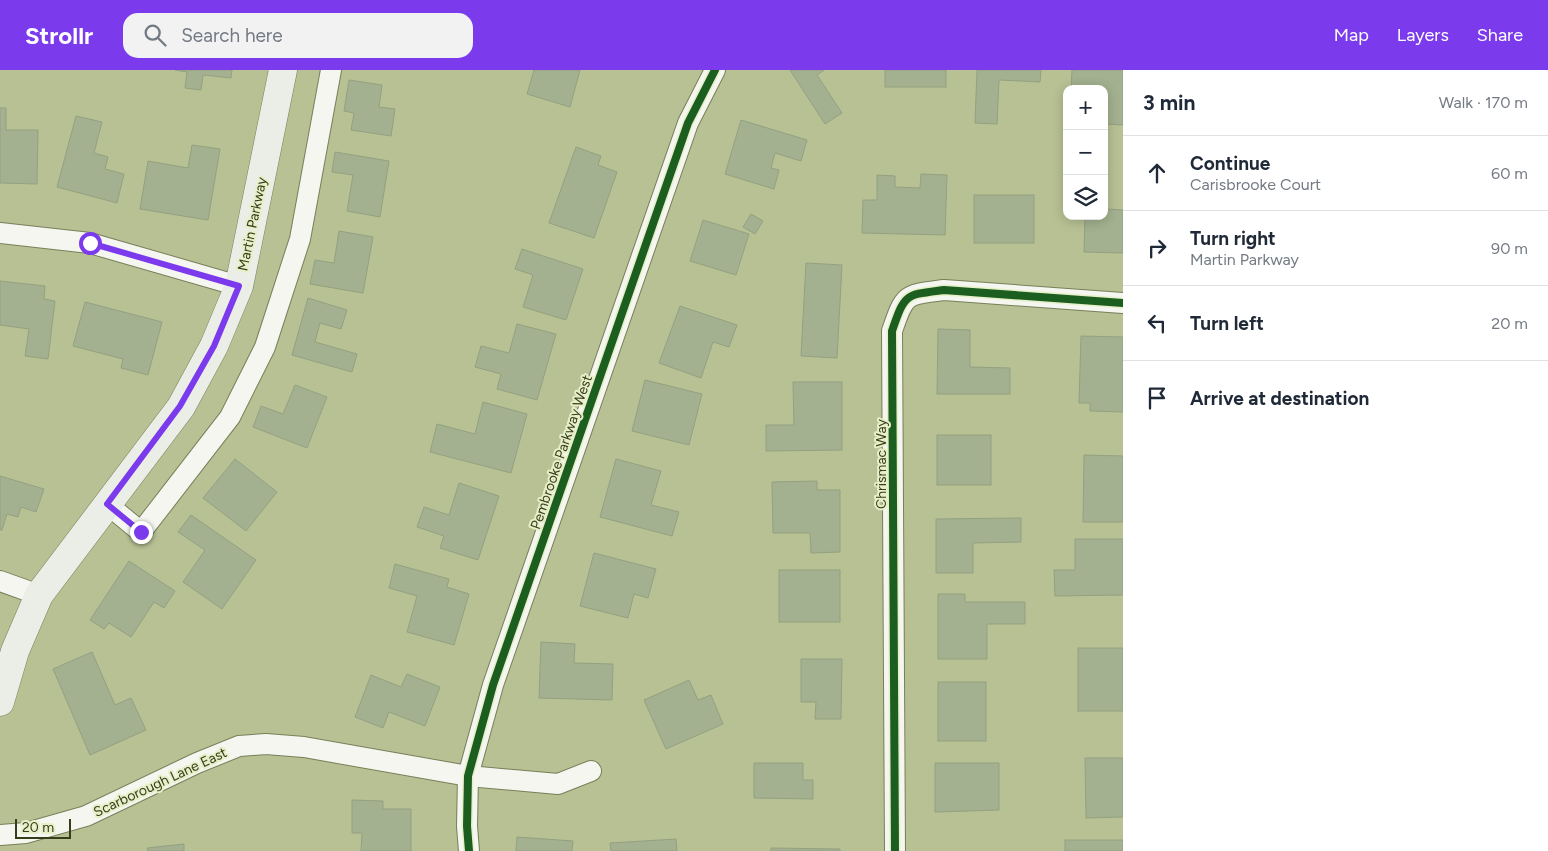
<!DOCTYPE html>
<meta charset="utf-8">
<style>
body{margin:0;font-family:Figtree,sans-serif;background:#f2f2f3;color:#1f2937}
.controls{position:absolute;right:15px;top:15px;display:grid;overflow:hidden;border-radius:10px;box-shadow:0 2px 12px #0003}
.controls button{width:45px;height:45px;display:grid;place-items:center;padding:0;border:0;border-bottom:1px solid #e0e1e3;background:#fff;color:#1f2937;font:25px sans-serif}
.scale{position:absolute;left:15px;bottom:12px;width:56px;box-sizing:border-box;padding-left:5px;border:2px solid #363d1b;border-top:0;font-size:14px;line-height:18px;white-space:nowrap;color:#363d1b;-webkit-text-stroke:4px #e6efc8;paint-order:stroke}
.stop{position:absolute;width:15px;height:15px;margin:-11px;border:4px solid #7c3aed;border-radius:50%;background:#fff}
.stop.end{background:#7c3aed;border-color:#fff;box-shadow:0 1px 5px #0008}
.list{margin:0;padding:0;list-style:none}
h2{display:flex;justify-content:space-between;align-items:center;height:65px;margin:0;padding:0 20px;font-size:21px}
h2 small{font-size:16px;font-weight:400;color:#747a83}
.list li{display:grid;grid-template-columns:32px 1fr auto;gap:15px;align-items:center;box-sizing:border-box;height:75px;padding:0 20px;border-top:1px solid #e0e1e3}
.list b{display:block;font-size:19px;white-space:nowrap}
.list p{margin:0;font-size:16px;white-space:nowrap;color:#747a83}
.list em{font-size:16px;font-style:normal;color:#747a83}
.icon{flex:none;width:28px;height:28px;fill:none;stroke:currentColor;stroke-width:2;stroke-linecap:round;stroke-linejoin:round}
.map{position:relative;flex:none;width:1123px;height:781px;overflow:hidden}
header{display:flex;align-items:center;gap:30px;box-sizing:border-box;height:70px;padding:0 25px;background:#7c3aed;color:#fff}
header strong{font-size:24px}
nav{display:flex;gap:28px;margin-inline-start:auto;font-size:18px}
.search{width:350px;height:45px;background:#f2f2f3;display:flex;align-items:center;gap:12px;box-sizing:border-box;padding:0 18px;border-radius:15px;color:#747a83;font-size:19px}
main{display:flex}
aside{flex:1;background:#fff}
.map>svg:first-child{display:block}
</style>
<header>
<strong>Strollr</strong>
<div class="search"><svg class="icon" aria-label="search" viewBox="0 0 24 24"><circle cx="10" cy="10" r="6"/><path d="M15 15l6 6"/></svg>Search here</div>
<nav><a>Map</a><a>Layers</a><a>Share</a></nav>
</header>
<main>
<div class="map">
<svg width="1123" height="781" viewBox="0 0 1123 781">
<rect width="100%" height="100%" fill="#b8c194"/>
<g fill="#a3b190" stroke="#93a180">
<polygon points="175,0 232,0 231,8 203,5 201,20 185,18 187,2"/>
<polygon points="534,0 580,0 570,37 527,24"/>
<polygon points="790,0 824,0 817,5 842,43 825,54"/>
<rect x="885" y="0" width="61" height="17"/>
<polygon points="977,0 1041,0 1040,12 999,10 997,54 975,53"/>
<polygon points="1072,0 1123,0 1123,55 1104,54 1104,19 1071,19"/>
<polygon points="349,10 382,15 379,37 395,39 391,66 351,60 354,43 344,41"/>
<polygon points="0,38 6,38 6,60 38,60 37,114 0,113"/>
<polygon points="76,46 102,52 94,83 108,87 105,99 124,104 117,133 57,117"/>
<polygon points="741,50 807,70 801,91 775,83 771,98 779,100 774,119 725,104"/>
<polygon points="192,75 220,79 208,150 140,139 148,91 188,98"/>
<polygon points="576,77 601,86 598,95 617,102 594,168 549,153"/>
<polygon points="335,82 389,91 380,147 347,141 353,105 332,102"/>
<polygon points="921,104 947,105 945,165 862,163 863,130 877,130 877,105 895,106 895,117 920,118"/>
<polygon points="1104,109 1107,109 1107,139 1123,140 1123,183 1084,182 1085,146 1104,146"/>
<rect x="974" y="125" width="60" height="48"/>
<polygon points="751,144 763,151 755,164 743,157"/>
<polygon points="703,150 749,164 736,205 690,191"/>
<polygon points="339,161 373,167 363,223 310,214 315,190 334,193"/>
<polygon points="522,179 583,199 566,250 523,237 533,205 515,199"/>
<polygon points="806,193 842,195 837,288 801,286"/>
<polygon points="0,211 45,216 44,229 55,231 48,289 25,286 29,259 0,255"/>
<polygon points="308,228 347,240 341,259 320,253 315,272 357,284 352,302 292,285"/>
<polygon points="85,232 162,252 148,305 121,298 123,289 73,276"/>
<polygon points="680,236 737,255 729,277 713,272 701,308 659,293"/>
<polygon points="517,254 556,264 537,330 497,319 501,304 475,297 481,276 509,283"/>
<polygon points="938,259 970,260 970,297 1010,298 1010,324 937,324"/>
<polygon points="1081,266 1123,267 1123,342 1090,341 1090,333 1079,333"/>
<polygon points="645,310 702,324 689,375 632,361"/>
<polygon points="793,312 842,312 842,380 766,381 766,355 794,355"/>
<polygon points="295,315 327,327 307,378 253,357 261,336 283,344"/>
<polygon points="483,332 527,344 511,403 430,382 437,354 475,364"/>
<rect x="937" y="365" width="54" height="50"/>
<polygon points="1084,385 1123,386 1123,452 1083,452"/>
<polygon points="235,389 277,422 246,461 203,428"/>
<polygon points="616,389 661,401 651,435 679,442 672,466 600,447"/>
<polygon points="0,406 44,419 36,442 21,437 18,447 7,444 2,460 0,460"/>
<polygon points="817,411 817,420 840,420 840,482 811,483 810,463 773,463 772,412"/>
<polygon points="459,413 499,426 478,490 440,478 444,466 417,457 424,437 449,445"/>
<polygon points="191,445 256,490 222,539 183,512 205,480 178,462"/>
<polygon points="1021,448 1021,472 973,473 973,503 936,503 936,449"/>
<polygon points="1075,469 1123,469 1123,525 1055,526 1054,500 1075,500"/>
<polygon points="594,483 656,499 648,528 634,524 628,548 580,536"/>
<polygon points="129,491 175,521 164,538 154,532 131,567 109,553 104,559 90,550"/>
<polygon points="395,494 449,509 447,517 469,524 454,575 407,562 417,526 389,518"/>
<rect x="779" y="500" width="61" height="52"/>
<polygon points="938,524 965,524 965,532 1025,532 1025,554 987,554 987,589 938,589"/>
<polygon points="541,572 575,574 574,593 613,594 612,630 539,628"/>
<rect x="1078" y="578" width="45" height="63"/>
<polygon points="92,582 115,635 131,628 146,660 90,685 53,599"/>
<polygon points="801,589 842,589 841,649 815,649 816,632 801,632"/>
<polygon points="407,604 440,617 425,656 389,642 383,658 355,647 371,605 401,617"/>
<polygon points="689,610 698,630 711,625 723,654 666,679 644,630"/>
<rect x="938" y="612" width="48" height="59"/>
<polygon points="1085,688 1123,688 1123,747 1086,748"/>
<polygon points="754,693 803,693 803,710 813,710 813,729 754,728"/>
<polygon points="935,693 999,693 999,740 935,742"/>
<polygon points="352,730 383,731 383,739 411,739 411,781 361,781 362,763 352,763"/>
<polygon points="517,767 573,771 572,781 516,781"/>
<polygon points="676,769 677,781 611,781 610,773"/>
<rect x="1065" y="770" width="58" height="11"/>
<polygon points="184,774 184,781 148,781 147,778"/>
<polygon points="771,778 840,779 840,781 771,781"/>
</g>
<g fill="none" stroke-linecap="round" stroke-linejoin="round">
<g stroke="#787f5a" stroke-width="22">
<g id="street">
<polyline points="0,163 90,173 239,216"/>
<polyline points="107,434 141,462 230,347 265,277 300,169 331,0"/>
<polyline points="0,511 39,525"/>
<polyline points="0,765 26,763 86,746 197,693 239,676 266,674 304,677 468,706 558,714 591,701"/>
<polyline points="469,781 467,756 468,706 493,615 688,53 715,0"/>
<path d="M895,781L892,261C905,223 905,225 944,220L1123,233"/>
</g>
</g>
<g stroke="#787f5a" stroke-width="29">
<polyline id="secondary" points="0,632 15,581 39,525 181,337 214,276 239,216 283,0"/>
</g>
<use href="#street" stroke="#f4f6ef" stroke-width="20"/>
<use href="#secondary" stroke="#eaeee7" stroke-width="28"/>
<g stroke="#e6efc8" stroke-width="11">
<g id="cycleway">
<polyline points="469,781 467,756 468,706 493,615 688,53 715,0"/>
<path d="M895,781L892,261C905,223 905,225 944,220L1123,233"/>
</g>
</g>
<use href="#cycleway" stroke="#1b5e20" stroke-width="8"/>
</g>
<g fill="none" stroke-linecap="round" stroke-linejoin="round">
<polyline stroke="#7c3aed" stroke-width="6" points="90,173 239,216 214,276 180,336 107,434 141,462"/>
</g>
<g text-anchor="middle" stroke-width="4" stroke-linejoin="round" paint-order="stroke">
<g font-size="14" fill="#363d1b" stroke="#e6efc8">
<text transform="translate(252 154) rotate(-78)" y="5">Martin Parkway</text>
<text transform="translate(561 382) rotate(-71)" y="5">Pembrooke Parkway West</text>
<text transform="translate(881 394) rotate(-90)" y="5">Chrismac Way</text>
<text transform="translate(160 712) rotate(-25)" y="5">Scarborough Lane East</text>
</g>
</g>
</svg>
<div class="controls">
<button>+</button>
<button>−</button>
<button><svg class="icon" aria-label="layers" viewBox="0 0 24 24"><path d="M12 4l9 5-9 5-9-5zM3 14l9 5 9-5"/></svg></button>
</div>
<div class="scale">20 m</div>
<div class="stop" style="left:90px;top:173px"></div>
<div class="stop end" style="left:141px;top:462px"></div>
</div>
<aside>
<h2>3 min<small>Walk · 170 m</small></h2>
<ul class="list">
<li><svg class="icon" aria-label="ahead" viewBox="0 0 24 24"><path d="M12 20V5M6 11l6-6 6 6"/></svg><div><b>Continue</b><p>Carisbrooke Court</p></div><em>60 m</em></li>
<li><svg class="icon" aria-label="right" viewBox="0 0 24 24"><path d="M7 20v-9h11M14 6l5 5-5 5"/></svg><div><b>Turn right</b><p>Martin Parkway</p></div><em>90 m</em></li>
<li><svg class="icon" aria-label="left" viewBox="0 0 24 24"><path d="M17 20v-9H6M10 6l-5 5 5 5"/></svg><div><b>Turn left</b></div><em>20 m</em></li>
<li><svg class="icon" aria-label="arrive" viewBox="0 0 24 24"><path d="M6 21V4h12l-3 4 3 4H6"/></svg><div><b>Arrive at destination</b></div></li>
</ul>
</aside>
</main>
